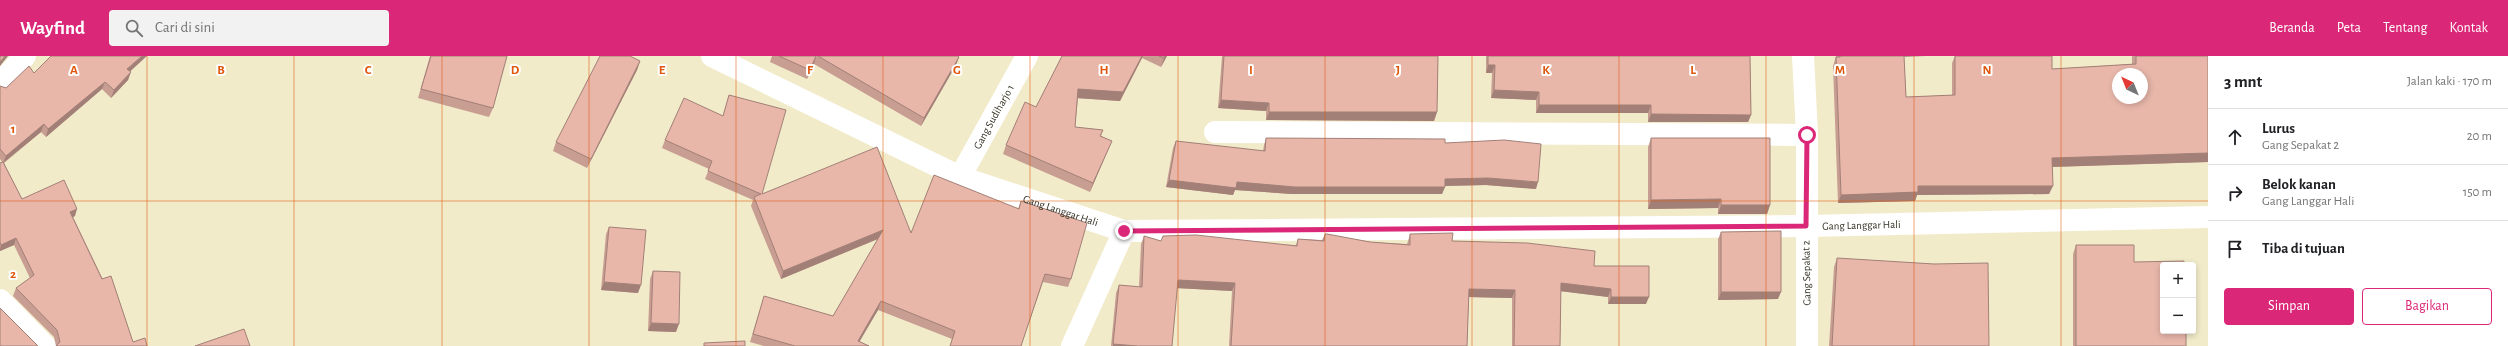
<!DOCTYPE html>
<html lang="id">
<meta charset="utf-8">
<style>
body{margin:0;font-family:"Alegreya Sans",sans-serif;background:#f2f2f2;color:#202124}
.controls{position:absolute;right:12px;bottom:12px;display:grid;overflow:hidden;border-radius:4px;box-shadow:0 2px 6px #0003}
.controls button{width:36px;height:36px;display:grid;place-items:center;padding:0;border:0;border-bottom:1px solid #e0e0e0;background:#fff;color:#202124;font:20px sans-serif}
.compass{position:absolute;left:2112px;top:12px;width:36px;height:36px;border-radius:50%;background:#fff;box-shadow:0 2px 6px #0003;rotate:317deg}
.stop{position:absolute;width:12px;height:12px;margin:-9px;border:3px solid #db2777;border-radius:50%;background:#fff}
.stop.end{background:#db2777;border-color:#fff;box-shadow:0 1px 4px #0008}
.list{margin:0;padding:0;list-style:none}
h2{display:flex;justify-content:space-between;align-items:center;height:52px;margin:0;padding:0 16px;font-size:17px}
h2 small{font-size:13px;font-weight:400;color:#757577}
.list li{display:grid;grid-template-columns:26px 1fr auto;gap:12px;align-items:center;box-sizing:border-box;height:56px;padding:0 16px;border-top:1px solid #e0e0e0}
.list b{display:block;font-size:15px;white-space:nowrap}
.list p{margin:0;font-size:13px;white-space:nowrap;color:#757577}
.list em{font-size:13px;font-style:normal;color:#757577}
.actions{display:flex;gap:8px;padding:12px 16px}
.actions a{flex:1;padding:9px 0;border:1px solid #db2777;border-radius:4px;text-align:center;font-size:14px;color:#db2777}
.actions .main{background:#db2777;color:#fff}
.icon{flex:none;width:22px;height:22px;fill:none;stroke:currentColor;stroke-width:2;stroke-linecap:round;stroke-linejoin:round}
.map{position:relative;flex:none;width:2208px;height:290px;overflow:hidden}
header{display:flex;align-items:center;gap:24px;box-sizing:border-box;height:56px;padding:0 20px;background:#db2777;color:#fff}
header strong{font-size:19px}
nav{display:flex;gap:22px;margin-inline-start:auto;font-size:14px}
.search{width:280px;height:36px;background:#f2f2f2;display:flex;align-items:center;gap:10px;box-sizing:border-box;padding:0 14px;border-radius:4px;color:#757577;font-size:15px}
main{display:flex}
aside{flex:1;background:#fff}
.map>svg:first-child{display:block}
</style>
<header>
<strong>Wayfind</strong>
<div class="search"><svg class="icon" aria-label="search" viewBox="0 0 24 24"><circle cx="10" cy="10" r="6"/><path d="M15 15l6 6"/></svg>Cari di sini</div>
<nav><a>Beranda</a><a>Peta</a><a>Tentang</a><a>Kontak</a></nav>
</header>
<main>
<div class="map">
<svg width="2208" height="290" viewBox="0 0 2208 290">
<rect width="100%" height="100%" fill="#f2ebca"/>
<g fill="none" stroke-linecap="round" stroke-linejoin="round">
<g stroke="#fff" stroke-width="22">
<path id="s1" d="M712,0L960,121L1124,175L1806,170L2208,161"/>
<polyline points="1803,0 1807,79 1807,290"/>
<polyline points="0,27 25,0"/>
<polyline points="1215,76 1807,79"/>
<path id="s2" d="M960,121L1027,0"/>
<polyline points="0,244 45,290"/>
<polyline points="1072,290 1124,175"/>
</g>
</g>
<g fill="#c89d92">
<polygon points="430,0 507,0 493,52 489,61 418,42"/>
<polygon points="772,0 958,0 959,1 956,9 921,70 814,8 807,23 770,6"/>
<polygon points="1062,0 1167,0 1161,11 1142,2 1120,45 1078,42 1075,71 1103,74 1101,80 1112,85 1108,94 1090,136 1003,98 1006,89 1036,51"/>
<polygon points="1222,0 1438,0 1437,56 1434,65 1266,64 1266,55 1218,52"/>
<polygon points="1486,0 1750,0 1751,59 1748,66 1648,66 1648,57 1536,57 1536,44 1491,42 1492,17 1486,17"/>
<polygon points="1836,0 1926,0 1904,0 1906,41 1952,39 1952,7 1955,0 2052,0 2052,13 2132,8 2132,0 2208,0 2208,106 2053,111 2049,138 1917,139 1915,145 1838,147 1833,10"/>
<polygon points="640,5 637,14 587,112 553,95 556,86"/>
<polygon points="130,16 128,24 111,42 102,33 46,81 41,76 4,107 22,143 75,160 73,161 133,286 147,290 56,290 54,281 13,240 16,232 30,222 14,189 0,195 0,107 2,106 0,103 0,30 6,32 34,17"/>
<polygon points="729,39 762,138 911,177 1018,153 1021,145 1071,223 1068,231 1043,226 1021,290 950,290 952,283 878,254 859,285 869,290 764,290 750,286 764,240 833,260 878,183 781,223 751,150 753,144 705,123 709,113 662,92 665,84 723,60"/>
<polygon points="1266,82 1445,87 1536,133 1486,129 1445,130 1442,138 1292,138 1235,134 1233,139 1166,131 1173,92 1176,85 1263,95 1264,89"/>
<polygon points="1651,82 1770,149 1767,158 1718,158 1718,152 1648,153 1648,91"/>
<polygon points="609,171 638,237 601,234 606,178"/>
<polygon points="1721,176 1778,243 1718,244 1718,183"/>
<polygon points="1325,178 1370,186 1407,188 1408,185 1410,178 1594,210 1646,248 1608,248 1608,241 1561,235 1560,290 1512,290 1512,242 1469,241 1467,290 1229,290 1232,235 1177,232 1172,290 1111,290 1116,237 1119,229 1139,231 1141,188 1144,180 1161,185 1296,189 1298,183 1322,184"/>
<polygon points="2076,189 2134,206 2186,290 2073,290 2073,198"/>
<polygon points="1837,202 1989,290 1829,290 1834,211"/>
<polygon points="653,215 676,276 648,275 650,223"/>
</g>
<g fill="#a28077">
<polygon points="5,0 8,0 0,10 0,6"/>
<polygon points="142,0 147,0 124,21 127,13"/>
<polygon points="816,0 814,8 807,23 810,14"/>
<polygon points="1142,0 1143,0 1142,2 1120,45 1075,42 1078,33"/>
<polygon points="1165,0 1167,0 1161,11 1164,2"/>
<polygon points="1900,0 1926,0 1900,1"/>
<polygon points="959,1 956,9 921,70 924,62"/>
<polygon points="640,5 637,14 587,112 591,103"/>
<polygon points="1488,9 1495,9 1492,17 1486,17"/>
<polygon points="131,16 128,24 111,42 114,34"/>
<polygon points="105,26 102,33 46,81 48,73"/>
<polygon points="1494,34 1539,36 1536,44 1491,42"/>
<polygon points="1221,44 1269,47 1266,55 1218,52"/>
<polygon points="1539,49 1651,49 1648,57 1536,57"/>
<polygon points="1269,56 1437,56 1434,65 1266,64"/>
<polygon points="1651,58 1751,59 1748,66 1648,66"/>
<polygon points="44,68 41,76 3,107 6,100"/>
<polygon points="1112,85 1108,94 1090,136 1093,127"/>
<polygon points="2208,97 2208,106 2049,111 2052,102"/>
<polygon points="1488,122 1538,126 1536,133 1486,129 1442,130 1445,123"/>
<polygon points="1169,124 1237,126 1445,131 1442,138 1292,138 1235,134 1233,139 1166,131"/>
<polygon points="1918,130 2053,130 2049,138 1917,139 1915,145 1838,147 1841,139"/>
<polygon points="1721,143 1718,152 1648,153 1651,144"/>
<polygon points="1721,149 1770,149 1767,158 1718,158"/>
<polygon points="77,153 75,160 67,164 70,156"/>
<polygon points="883,174 880,182 781,223 783,215"/>
<polygon points="16,182 14,189 0,195 0,193 1,189"/>
<polygon points="1178,224 1235,227 1232,235 1175,232"/>
<polygon points="604,226 641,229 638,237 601,234"/>
<polygon points="1561,227 1611,233 1608,241 1559,235"/>
<polygon points="1469,233 1515,234 1512,242 1466,241"/>
<polygon points="1721,236 1781,236 1778,243 1718,244"/>
<polygon points="1611,241 1649,241 1646,248 1608,248"/>
<polygon points="881,245 878,254 857,290 858,285"/>
<polygon points="651,267 679,268 676,276 648,275"/>
<polygon points="1113,288 1138,290 1113,290"/>
</g>
<g fill="#e8b7aa" stroke="#a28077" fill-rule="evenodd">
<polygon points="0,0 5,0 0,6"/>
<polygon points="51,0 142,0 127,13 131,16 114,34 105,26 48,73 44,68 6,100 0,93 0,30 6,32 29,10 34,17"/>
<polygon points="431,0 507,0 493,52 421,33"/>
<polygon points="600,0 630,0 640,5 591,103 556,86"/>
<polygon points="779,0 816,0 810,14"/>
<polygon points="818,0 958,0 959,1 924,62"/>
<polygon points="1062,0 1142,0 1123,36 1078,33 1075,71 1103,74 1100,80 1112,85 1093,127 1006,89 1025,46 1036,51"/>
<polygon points="1159,0 1165,0 1164,2"/>
<polygon points="1224,0 1438,0 1437,56 1269,56 1269,47 1221,44"/>
<polygon points="1488,0 1750,0 1751,59 1651,58 1651,49 1539,49 1539,36 1494,34 1495,9 1488,9"/>
<path d="M1840,0H1904L1906,41L1955,39V0H2052V13L2136,8V0H2208V97L2052,102L2053,130H1918V136L1841,139L1836,1H1840ZM2118,18H2142V42H2118Z"/>
<polygon points="729,39 786,54 762,138 877,91 911,177 934,119 1019,153 1021,145 1087,167 1071,223 1045,218 1021,290 950,290 955,275 881,245 858,285 869,290 795,290 753,278 764,240 833,260 883,174 783,215 754,141 761,138 708,115 712,105 665,84 684,42 723,60"/>
<polygon points="1266,82 1445,83 1445,87 1504,84 1541,88 1538,126 1488,122 1445,123 1445,131 1295,131 1237,126 1236,132 1169,124 1176,85 1265,95"/>
<polygon points="1651,82 1770,82 1770,149 1721,149 1721,143 1651,144"/>
<polygon points="3,106 22,143 64,124 77,153 70,156 102,223 111,220 133,286 145,282 147,290 56,290 60,286 57,274 16,232 34,219 16,182 1,189 0,186 0,107"/>
<polygon points="609,171 646,174 641,229 604,226"/>
<polygon points="1781,175 1781,236 1721,236 1721,176"/>
<polygon points="1453,177 1452,185 1527,187 1595,195 1594,210 1649,210 1649,241 1611,241 1611,233 1561,227 1560,290 1514,290 1515,234 1469,233 1467,290 1231,290 1235,227 1178,224 1172,290 1138,290 1113,288 1119,229 1142,231 1144,180 1161,185 1163,180 1196,179 1297,190 1298,183 1324,185 1325,178 1327,178 1370,186 1410,189 1410,178"/>
<polygon points="2076,189 2134,189 2134,206 2184,205 2184,209 2163,209 2163,275 2186,275 2186,290 2076,290"/>
<polygon points="1837,202 1934,208 1988,207 1989,290 1832,290"/>
<polygon points="653,215 680,216 679,268 651,267"/>
<polygon points="0,252 38,290 0,290"/>
<polygon points="244,273 250,290 195,290"/>
<polygon points="745,285 745,290 704,290 704,287"/>
</g>
<g fill="none" stroke-linecap="round" stroke-linejoin="round">
<polyline stroke="#db2777" stroke-width="5" points="1124,175 1806,170 1807,79"/>
</g>
<path fill="none" stroke="#df570d" stroke-width="1" stroke-opacity="0.55" d="M147,0V290M294,0V290M442,0V290M589,0V290M736,0V290M883,0V290M1030,0V290M1178,0V290M1325,0V290M1472,0V290M1619,0V290M1766,0V290M1914,0V290M2061,0V290M0,145H2208"/>
<g text-anchor="middle" stroke-width="4" stroke-linejoin="round" paint-order="stroke">
<g font-size="11" fill="#353225" stroke="#fff">
<text dy="4" stroke="none"><textPath href="#s2" startOffset="69">Gang Sudiharjo 1</textPath></text>
<text dy="4" stroke="none"><textPath href="#s1" startOffset="382">Gang Langgar Hali</textPath></text>
<text dy="4" stroke="none"><textPath href="#s1" startOffset="1186">Gang Langgar Hali</textPath></text>
<text transform="translate(1806 217) rotate(-91)" y="4">Gang Sepakat 2</text>
</g>
</g>
<g font-size="13" text-anchor="middle" font-weight="bold" fill="#df570d" stroke="#fff" stroke-width="4" stroke-linejoin="round" paint-order="stroke">
<text x="74" y="18">A</text>
<text x="221" y="18">B</text>
<text x="368" y="18">C</text>
<text x="515" y="18">D</text>
<text x="662" y="18">E</text>
<text x="810" y="18">F</text>
<text x="957" y="18">G</text>
<text x="1104" y="18">H</text>
<text x="1251" y="18">I</text>
<text x="1398" y="18">J</text>
<text x="1546" y="18">K</text>
<text x="1693" y="18">L</text>
<text x="1840" y="18">M</text>
<text x="1987" y="18">N</text>
<text x="13" y="77">1</text>
<text x="13" y="222">2</text>
</g>
</svg>
<div class="controls">
<button>+</button>
<button>−</button>
</div>
<svg class="compass" viewBox="-18 -18 36 36"><path d="M0-13l5 13h-10z" fill="#e53935"/><path d="M0 13l5-13h-10z" fill="#757577"/></svg>
<div class="stop" style="left:1807px;top:79px"></div>
<div class="stop end" style="left:1124px;top:175px"></div>
</div>
<aside>
<h2>3 mnt<small>Jalan kaki · 170 m</small></h2>
<ul class="list">
<li><svg class="icon" aria-label="ahead" viewBox="0 0 24 24"><path d="M12 20V5M6 11l6-6 6 6"/></svg><div><b>Lurus</b><p>Gang Sepakat 2</p></div><em>20 m</em></li>
<li><svg class="icon" aria-label="right" viewBox="0 0 24 24"><path d="M7 20v-9h11M14 6l5 5-5 5"/></svg><div><b>Belok kanan</b><p>Gang Langgar Hali</p></div><em>150 m</em></li>
<li><svg class="icon" aria-label="arrive" viewBox="0 0 24 24"><path d="M6 21V4h12l-3 4 3 4H6"/></svg><div><b>Tiba di tujuan</b></div></li>
</ul>
<div class="actions"><a class="main">Simpan</a><a>Bagikan</a></div>
</aside>
</main>
